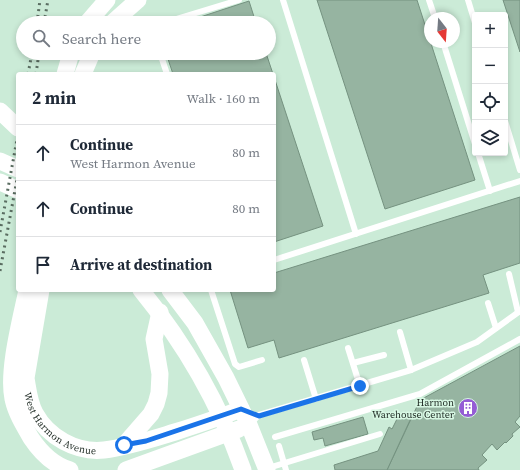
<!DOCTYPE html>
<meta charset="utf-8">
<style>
body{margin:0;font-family:"Source Serif 4",serif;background:#f6f6f7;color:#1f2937}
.controls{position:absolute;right:12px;top:12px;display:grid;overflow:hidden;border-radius:4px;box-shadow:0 2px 6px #0003}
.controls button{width:36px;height:36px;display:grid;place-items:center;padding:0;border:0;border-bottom:1px solid #e0e1e3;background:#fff;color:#1f2937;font:20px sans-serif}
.compass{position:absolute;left:424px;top:12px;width:36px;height:36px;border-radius:50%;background:#fff;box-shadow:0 2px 6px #0003;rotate:163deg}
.stop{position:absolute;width:12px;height:12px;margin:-9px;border:3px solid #1a73e8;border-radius:50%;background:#fff}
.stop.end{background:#1a73e8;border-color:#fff;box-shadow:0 1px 4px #0008}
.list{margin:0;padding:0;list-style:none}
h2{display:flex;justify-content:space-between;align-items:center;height:52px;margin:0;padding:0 16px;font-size:17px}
h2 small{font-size:13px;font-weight:400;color:#747a83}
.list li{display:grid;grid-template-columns:26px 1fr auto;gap:12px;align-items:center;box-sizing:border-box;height:56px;padding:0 16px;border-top:1px solid #e0e1e3}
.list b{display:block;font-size:15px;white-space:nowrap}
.list p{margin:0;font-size:13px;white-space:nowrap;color:#747a83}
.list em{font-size:13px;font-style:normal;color:#747a83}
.icon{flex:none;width:22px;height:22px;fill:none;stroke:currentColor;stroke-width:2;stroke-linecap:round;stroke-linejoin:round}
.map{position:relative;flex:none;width:520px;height:470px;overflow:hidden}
.search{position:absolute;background:#fff;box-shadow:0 2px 6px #0003;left:16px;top:16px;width:260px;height:44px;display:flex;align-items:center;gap:10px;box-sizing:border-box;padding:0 14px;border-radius:22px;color:#747a83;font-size:15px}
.panel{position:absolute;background:#fff;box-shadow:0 2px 6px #0003;left:16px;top:72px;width:260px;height:220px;border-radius:4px}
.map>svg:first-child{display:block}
</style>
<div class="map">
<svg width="520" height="470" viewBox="0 0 520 470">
<rect width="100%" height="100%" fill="#cbebd7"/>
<g fill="#96b4a1" stroke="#759280">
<polygon points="317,0 417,0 475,180 385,209"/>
<polygon points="503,0 520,0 520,52"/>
<polygon points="249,1 256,23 182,23"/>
<polygon points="166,53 266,53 273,74 173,74"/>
<polygon points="274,77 323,226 274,242"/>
<polygon points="520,197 520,263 483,275 489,293 279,358 274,340 248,348 230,290 274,290 274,273"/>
<polygon points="520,346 520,416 515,422 520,427 512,434 513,436 506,443 505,442 497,450 492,444 482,455 487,460 478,468 479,470 387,470 420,400"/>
<polygon points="400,413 411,418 387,470 335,470 334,465 378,451 389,427 392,429"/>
<polygon points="363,417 368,434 325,446 323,438 314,440 312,432"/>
</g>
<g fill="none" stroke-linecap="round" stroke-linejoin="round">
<g stroke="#fff" stroke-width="6">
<polyline points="283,0 356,234"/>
<polyline points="429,0 435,18"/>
<polyline points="468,0 475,23"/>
<polyline points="163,23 239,0"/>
<polyline points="443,42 475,144"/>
<polyline points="160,53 167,74"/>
<polyline points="505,121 520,170"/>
<polyline points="478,153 490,191"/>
<polyline points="274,260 520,181"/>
<polyline points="509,274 518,312"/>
<polyline points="211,290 235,364 239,367 262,360"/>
<polyline points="488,303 496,328"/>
<polyline points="400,332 411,370"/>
<polyline points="348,348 360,386"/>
<polyline points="304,360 316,399"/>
<polyline points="353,363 384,355"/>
<polyline points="249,425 259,415 411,370 477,342 520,311"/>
<polyline points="275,437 420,394 520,339"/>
<polyline points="279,446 286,470"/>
<polyline points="268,468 380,434"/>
</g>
<g stroke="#fff" stroke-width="17">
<polyline points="87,23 107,0"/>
<polyline points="112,23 138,0"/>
<polyline points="65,74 71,53"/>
<polyline points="83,74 92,53"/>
<polyline points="0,111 18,128"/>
<polyline points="0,161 18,169"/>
<polyline points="0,182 18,190"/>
<path d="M27,290C21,319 7,371 13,399C16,413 24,426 31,438C41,453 53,465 70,470"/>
<path id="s1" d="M41,290L26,378C28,389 29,402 35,413C48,437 76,453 104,450C128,447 152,439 175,432C197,425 219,418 241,409"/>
<path d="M141,290C185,344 220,405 243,470"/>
<polyline points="170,290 195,323 226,378 249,425 267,470"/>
<polyline points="124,445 151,414 156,404 159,393 160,374 154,339 160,312"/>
<polyline points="126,470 239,429"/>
</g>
<g stroke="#5a6d61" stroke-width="3" stroke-dasharray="2 4" stroke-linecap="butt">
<polyline points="37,23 40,0"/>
<polyline points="44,23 48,0"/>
<polyline points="28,74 32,53"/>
<polyline points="36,74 39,53"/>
<polyline points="0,232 18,134"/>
<polyline points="0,271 18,174"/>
</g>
</g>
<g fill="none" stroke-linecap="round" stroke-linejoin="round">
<polyline stroke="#1a73e8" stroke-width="5" points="124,445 146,441 241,409 259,416 360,386"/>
</g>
<defs>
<g id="building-disc" transform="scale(1)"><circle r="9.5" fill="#955dd5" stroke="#d8f8e4"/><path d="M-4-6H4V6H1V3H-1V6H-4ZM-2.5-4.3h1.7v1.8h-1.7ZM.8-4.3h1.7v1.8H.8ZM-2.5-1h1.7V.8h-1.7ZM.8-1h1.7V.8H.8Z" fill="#fff"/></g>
</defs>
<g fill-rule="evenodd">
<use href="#building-disc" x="468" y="408"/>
</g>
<g text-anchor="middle" stroke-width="3" stroke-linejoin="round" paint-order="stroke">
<g font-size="10" fill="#1d2922" stroke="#d8f8e4" text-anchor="end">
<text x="454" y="406">Harmon<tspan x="454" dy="12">Warehouse Center</tspan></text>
</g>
<g font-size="10" fill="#1d2922" stroke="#d8f8e4">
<text dy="4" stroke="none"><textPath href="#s1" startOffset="152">West Harmon Avenue</textPath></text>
</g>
</g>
</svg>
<div class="controls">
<button>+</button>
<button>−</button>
<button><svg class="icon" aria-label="locate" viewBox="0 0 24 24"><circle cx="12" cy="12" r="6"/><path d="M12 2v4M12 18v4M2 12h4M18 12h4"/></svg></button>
<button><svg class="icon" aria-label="layers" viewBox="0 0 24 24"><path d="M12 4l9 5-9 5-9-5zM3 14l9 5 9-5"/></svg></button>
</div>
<svg class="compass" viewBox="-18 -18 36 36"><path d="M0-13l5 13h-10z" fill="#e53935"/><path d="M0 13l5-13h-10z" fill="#747a83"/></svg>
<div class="stop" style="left:124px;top:445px"></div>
<div class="stop end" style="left:360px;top:386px"></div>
<div class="search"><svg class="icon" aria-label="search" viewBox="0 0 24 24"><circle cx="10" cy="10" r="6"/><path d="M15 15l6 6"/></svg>Search here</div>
<section class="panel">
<h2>2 min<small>Walk · 160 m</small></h2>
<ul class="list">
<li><svg class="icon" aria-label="ahead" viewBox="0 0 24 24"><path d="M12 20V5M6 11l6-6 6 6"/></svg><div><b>Continue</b><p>West Harmon Avenue</p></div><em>80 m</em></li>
<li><svg class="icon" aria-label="ahead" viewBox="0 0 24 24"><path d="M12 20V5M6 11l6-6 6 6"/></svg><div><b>Continue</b></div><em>80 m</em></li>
<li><svg class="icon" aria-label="arrive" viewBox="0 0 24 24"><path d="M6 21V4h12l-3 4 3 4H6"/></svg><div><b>Arrive at destination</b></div></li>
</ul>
</section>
</div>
